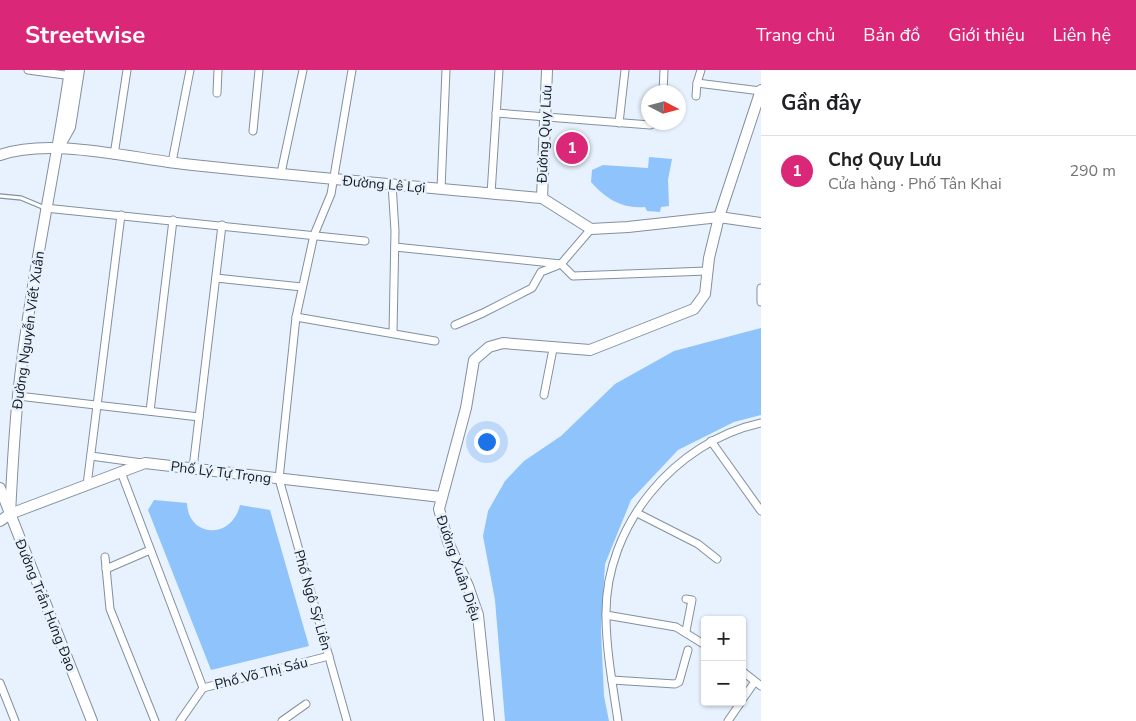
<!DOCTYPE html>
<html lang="vi">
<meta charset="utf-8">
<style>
body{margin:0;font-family:"Nunito Sans",sans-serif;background:#f6f6f6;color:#202124}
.controls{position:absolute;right:15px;bottom:15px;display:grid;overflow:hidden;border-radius:5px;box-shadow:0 1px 4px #0004}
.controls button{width:45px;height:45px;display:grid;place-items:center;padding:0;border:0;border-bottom:1px solid #e0e0e0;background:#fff;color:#202124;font:25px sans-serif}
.compass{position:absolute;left:641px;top:15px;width:45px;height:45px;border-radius:50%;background:#fff;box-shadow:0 1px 4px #0004;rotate:96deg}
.you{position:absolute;left:486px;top:371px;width:18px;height:18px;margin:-12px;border:4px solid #fff;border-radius:50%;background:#1a73e8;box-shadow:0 0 0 8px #1a73e833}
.badge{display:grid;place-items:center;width:32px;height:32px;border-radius:50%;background:#db2777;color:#fff;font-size:16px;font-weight:700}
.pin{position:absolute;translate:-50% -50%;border:2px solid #fff;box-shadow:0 1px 5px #0006}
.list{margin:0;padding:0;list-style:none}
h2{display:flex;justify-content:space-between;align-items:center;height:65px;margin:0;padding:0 20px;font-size:21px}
h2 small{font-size:16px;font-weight:400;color:#757577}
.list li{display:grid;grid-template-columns:32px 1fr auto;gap:15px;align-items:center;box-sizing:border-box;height:70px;padding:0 20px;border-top:1px solid #e0e0e0}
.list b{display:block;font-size:19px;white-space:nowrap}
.list p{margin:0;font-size:16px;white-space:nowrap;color:#757577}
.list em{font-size:16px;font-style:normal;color:#757577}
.map{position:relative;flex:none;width:761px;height:651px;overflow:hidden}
header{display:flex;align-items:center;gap:30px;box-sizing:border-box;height:70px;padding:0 25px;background:#db2777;color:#fff}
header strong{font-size:24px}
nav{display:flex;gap:28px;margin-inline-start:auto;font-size:18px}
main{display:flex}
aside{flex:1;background:#fff}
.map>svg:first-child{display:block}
</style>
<header>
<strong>Streetwise</strong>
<nav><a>Trang chủ</a><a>Bản đồ</a><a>Giới thiệu</a><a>Liên hệ</a></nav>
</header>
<main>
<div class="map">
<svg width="761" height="651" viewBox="0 0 761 651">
<rect width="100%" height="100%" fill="#e7f2fe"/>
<g fill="#8ec3fb">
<path d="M649,87L672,89L668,110L669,136L661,137L660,142L647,141L645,137C622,139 606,129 591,112L592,100L603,95L648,98Z"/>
<polygon points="761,258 761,345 734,352 678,380 631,430 605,494 601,560 604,626 609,651 505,651 495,530 483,466 488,441 505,411 524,391 561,366 615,314 674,281"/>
<path d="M154,430L187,433C188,468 232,470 240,435L270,440L309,576L211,600L148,440Z"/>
</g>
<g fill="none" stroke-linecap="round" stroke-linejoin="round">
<g stroke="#83909e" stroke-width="5.5">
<polyline id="lane" points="0,126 21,128 45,138"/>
</g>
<g stroke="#83909e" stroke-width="9">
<g id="street">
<polyline points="28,0 72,6"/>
<polyline points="697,13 761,21"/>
<polyline points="663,22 664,0"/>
<polyline points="217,23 218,0"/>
<polyline points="696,26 697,13 701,0"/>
<polyline points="496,43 650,55 657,52"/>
<polyline points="619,53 625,0"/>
<polyline points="253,61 259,0"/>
<polyline points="114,85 127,0"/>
<polyline points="172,92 190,0"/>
<polyline points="281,103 303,0"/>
<polyline points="392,114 395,161 393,263"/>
<polyline points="441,119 446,0"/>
<polyline points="491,124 499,0"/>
<polyline points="45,138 365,171"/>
<polyline points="395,177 561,194 573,206 707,201"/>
<polyline points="216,208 302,217"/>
<polyline points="761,218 761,232"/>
<polyline points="296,247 314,165 331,124 352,0"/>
<polyline points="455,255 483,243 532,218 541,202 561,194 591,159"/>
<polyline points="544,325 553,279"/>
<polyline points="18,326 199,347"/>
<polyline points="150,341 173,150"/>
<polyline points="711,371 761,441"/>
<polyline points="91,386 142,393"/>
<polyline points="193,398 222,155"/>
<polyline points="121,402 203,618"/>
<polyline points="87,415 121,145"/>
<polyline points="637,443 698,474 717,489"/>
<polyline points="105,487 110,539 155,651"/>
<polyline points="106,499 150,480"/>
<polyline points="606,545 676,557 705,575"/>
<polyline points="686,561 692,530 686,529"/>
<polyline points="742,601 761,616"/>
<polyline points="612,610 675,614 679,612 688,580"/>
<polyline points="0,613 15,651"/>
<polyline points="742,630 754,613"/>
<polyline points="180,651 203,618 329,586"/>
<polyline points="282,651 306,634"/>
<polyline points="347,651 279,409 296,247 435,271"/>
<path d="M618,651C613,617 606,580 606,545C605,456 674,372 761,353"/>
<polyline points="728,651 741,632"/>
</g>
</g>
<g stroke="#83909e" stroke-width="12">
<g id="secondary">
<polyline points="61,73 70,57 79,0"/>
<path d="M0,85C50,67 130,88 184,94C303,107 422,117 542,128L591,159L628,157L719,147L761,153"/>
<polyline points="542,128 547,0"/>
<polyline points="0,418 92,651"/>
<path d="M10,444C12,405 14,365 18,326C29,217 54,109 70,0"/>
<polyline points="0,451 10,444 145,393 441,427"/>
<polyline points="489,651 478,545 468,516 448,472 439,439 466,338 474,290 489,277 503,273 590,280 694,239 705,224 709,188 719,147 761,20"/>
</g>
</g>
<use href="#lane" stroke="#fff" stroke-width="3"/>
<use href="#street" stroke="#fff" stroke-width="7"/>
<use href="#secondary" stroke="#fff" stroke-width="10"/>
</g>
<g text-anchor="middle" stroke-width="5" stroke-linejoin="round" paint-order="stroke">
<g font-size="14" fill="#151a1f" stroke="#e7f2fe">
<text transform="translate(544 64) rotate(-87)" y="5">Đường Quy Lưu</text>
<text transform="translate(384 114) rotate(5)" y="5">Đường Lê Lợi</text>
<text transform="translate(28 260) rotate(-82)" y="5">Đường Nguyễn Viết Xuân</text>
<text transform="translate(221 402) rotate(7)" y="5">Phố Lý Tự Trọng</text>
<text transform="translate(459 498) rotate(71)" y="5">Đường Xuân Diệu</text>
<text transform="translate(313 530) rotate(74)" y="5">Phố Ngô Sỹ Liên</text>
<text transform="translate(46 535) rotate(68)" y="5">Đường Trần Hưng Đạo</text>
<text transform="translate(261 603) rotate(-14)" y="5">Phố Võ Thị Sáu</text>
</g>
</g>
</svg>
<div class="controls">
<button>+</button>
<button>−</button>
</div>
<svg class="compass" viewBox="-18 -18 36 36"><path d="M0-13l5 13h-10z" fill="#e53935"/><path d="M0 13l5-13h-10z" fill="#757577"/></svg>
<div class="you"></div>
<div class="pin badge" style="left:572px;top:78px">1</div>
</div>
<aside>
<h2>Gần đây<small></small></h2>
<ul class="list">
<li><span class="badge">1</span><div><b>Chợ Quy Lưu</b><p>Cửa hàng · Phố Tân Khai</p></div><em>290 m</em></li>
</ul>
</aside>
</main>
